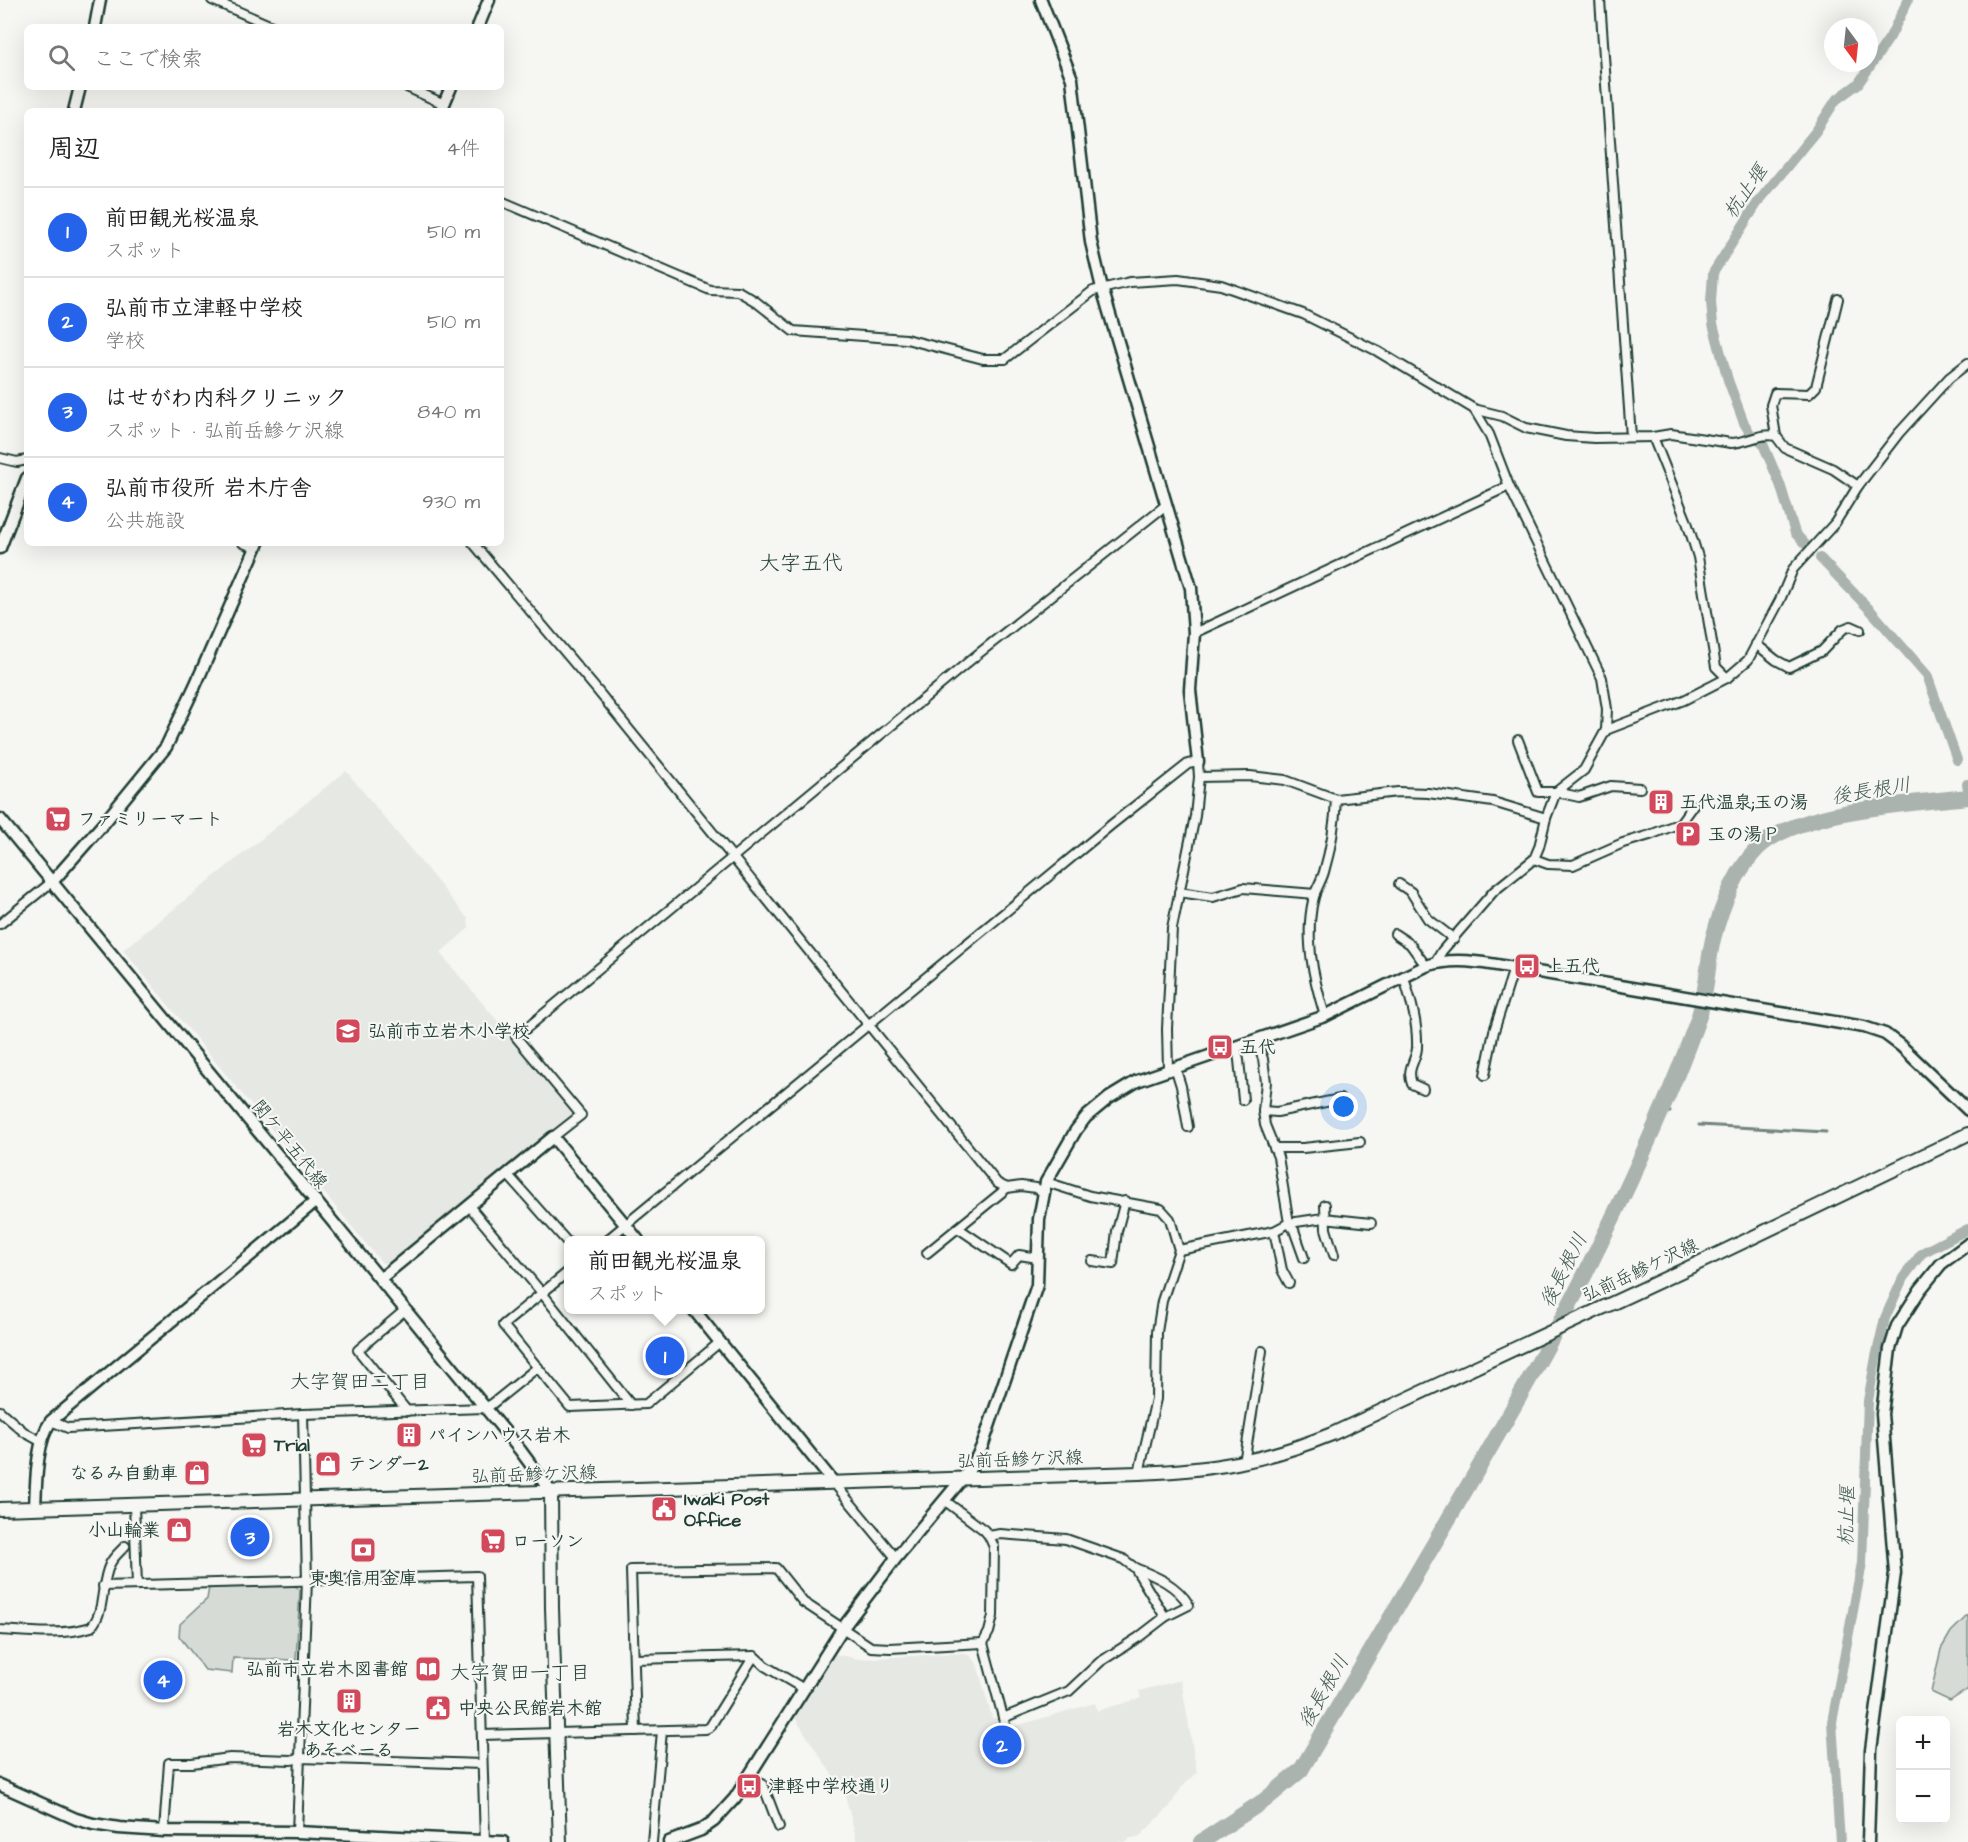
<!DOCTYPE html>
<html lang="ja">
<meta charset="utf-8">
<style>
body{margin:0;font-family:"Architects Daughter","Klee One",sans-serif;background:#f6f6f6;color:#222}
.controls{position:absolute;right:18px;bottom:18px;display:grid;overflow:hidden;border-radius:9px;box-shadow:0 6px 24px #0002}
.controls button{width:54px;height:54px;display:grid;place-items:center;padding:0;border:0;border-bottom:2px solid #e0e0e0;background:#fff;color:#222;font:30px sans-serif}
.compass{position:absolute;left:1824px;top:18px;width:54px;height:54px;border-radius:50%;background:#fff;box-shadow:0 6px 24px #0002;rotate:165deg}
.you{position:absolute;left:1344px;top:1107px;width:21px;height:21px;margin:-15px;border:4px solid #fff;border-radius:50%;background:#1a73e8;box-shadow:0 0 0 9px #1a73e833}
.badge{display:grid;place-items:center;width:39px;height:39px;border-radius:50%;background:#2563eb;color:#fff;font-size:20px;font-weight:700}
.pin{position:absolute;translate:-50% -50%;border:3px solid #fff;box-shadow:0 2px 6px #0006}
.popup{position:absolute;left:564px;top:1236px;width:201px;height:78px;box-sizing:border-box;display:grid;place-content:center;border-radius:9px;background:#fff;filter:drop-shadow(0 2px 4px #0005);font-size:20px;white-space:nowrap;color:#767676}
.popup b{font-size:22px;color:#222}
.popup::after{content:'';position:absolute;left:50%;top:100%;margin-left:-12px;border:12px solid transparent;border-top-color:#fff}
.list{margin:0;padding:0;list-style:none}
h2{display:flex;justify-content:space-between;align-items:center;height:78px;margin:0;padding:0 24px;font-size:26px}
h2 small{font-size:20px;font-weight:400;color:#767676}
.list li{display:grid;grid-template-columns:39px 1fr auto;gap:18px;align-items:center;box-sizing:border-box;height:90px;padding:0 24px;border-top:2px solid #e0e0e0}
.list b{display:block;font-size:22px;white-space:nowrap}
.list p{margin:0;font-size:20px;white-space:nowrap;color:#767676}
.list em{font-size:20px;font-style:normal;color:#767676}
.icon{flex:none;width:33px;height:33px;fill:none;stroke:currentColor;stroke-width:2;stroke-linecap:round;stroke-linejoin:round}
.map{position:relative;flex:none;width:1968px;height:1842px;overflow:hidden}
.search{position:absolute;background:#fff;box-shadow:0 6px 24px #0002;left:24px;top:24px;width:480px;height:66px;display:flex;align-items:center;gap:15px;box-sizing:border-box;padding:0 21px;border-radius:9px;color:#767676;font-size:22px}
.panel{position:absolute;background:#fff;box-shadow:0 6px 24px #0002;left:24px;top:108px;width:480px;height:438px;border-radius:9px}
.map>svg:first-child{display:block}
</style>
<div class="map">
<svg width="1968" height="1842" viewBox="0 0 1968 1842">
<rect width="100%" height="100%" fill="#f6f6f2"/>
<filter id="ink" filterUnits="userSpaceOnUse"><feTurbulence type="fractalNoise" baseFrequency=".0167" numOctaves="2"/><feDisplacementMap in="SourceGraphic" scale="12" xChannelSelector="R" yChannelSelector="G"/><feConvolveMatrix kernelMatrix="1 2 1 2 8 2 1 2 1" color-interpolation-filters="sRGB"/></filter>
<g filter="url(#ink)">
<g fill="#e6e8e4">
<polygon points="346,771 468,919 469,928 440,953 572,1109 573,1114 393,1263 382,1263 123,950"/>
<polygon points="964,1653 970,1656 977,1664 992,1718 1009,1719 1012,1727 1095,1703 1097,1711 1141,1698 1139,1691 1181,1680 1197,1773 1181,1788 1170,1806 1139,1837 1130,1838 1127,1842 857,1842 841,1779 833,1776 795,1718 835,1654 859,1659"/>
</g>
<g fill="#d6dbd6" stroke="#7a8c85" stroke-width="1.5">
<polygon points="295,1586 300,1590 296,1660 233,1658 232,1673 205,1670 179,1636 180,1624 207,1599 209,1587"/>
<polygon points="1968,1615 1968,1689 1950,1701 1931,1692 1941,1649 1951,1632"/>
</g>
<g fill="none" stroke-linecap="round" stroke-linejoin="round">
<g stroke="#72847d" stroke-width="3">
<polyline points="1662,1109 1670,1112"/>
<polyline points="1699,1125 1826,1132"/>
</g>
<g stroke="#aab3ae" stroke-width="10">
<polyline points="1750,433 1744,423 1728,380 1713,324 1711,302 1713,273 1758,202 1816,131 1836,100 1858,84 1890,37 1908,0"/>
<polyline points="1759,439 1763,444 1780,484 1795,533 1805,544"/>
<polyline points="1820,558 1873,613 1927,675 1957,760"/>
<polyline points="1967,784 1968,789"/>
<polyline points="1840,1842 1832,1722 1862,1563 1868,1401 1876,1357 1885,1318 1903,1278 1922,1253 1968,1229"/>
</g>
<path stroke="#aab3ae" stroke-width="16" d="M1201,1842L1265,1800L1301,1770C1350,1687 1399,1603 1448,1520C1501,1430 1554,1339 1600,1244C1636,1171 1670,1096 1698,1019C1707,993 1707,965 1713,939C1721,908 1735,872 1757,849C1795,810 1914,803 1968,797"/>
<g stroke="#1f3d34" stroke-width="12">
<g id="street">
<polyline points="212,0 274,27"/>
<polyline points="1600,0 1631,437"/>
<polyline points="407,87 444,104"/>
<path d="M501,201L710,290L738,291L755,301L793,331L906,339L983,359H1005L1093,291L1130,282L1178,279L1221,285L1303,314L1377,351L1474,409L1502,416L1526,428L1566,436L1594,438L1653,437L1671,434L1731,443C1746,443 1762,432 1776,436"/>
<polyline points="1838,299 1816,387 1809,394 1775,393 1771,405 1776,436 1785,448 1833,469 1858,486"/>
<polyline points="1653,437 1687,522 1698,557 1716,667 1727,678"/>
<polyline points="0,458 17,462 27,460"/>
<polyline points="243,543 256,548"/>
<polyline points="473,543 597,690 997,1183 1007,1188 1021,1186 1036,1188 1043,1192"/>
<polyline points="1194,633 1509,486"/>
<polyline points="1756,644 1776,660 1789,667 1822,651 1843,629 1851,626 1860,630"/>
<polyline points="1606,730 1684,700 1727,678 1748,660 1780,600 1793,569 1835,523 1858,486 1899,433 1949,378 1968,363"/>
<polyline points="1518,740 1538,792 1556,792 1579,797 1611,786 1640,788"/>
<polyline points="1199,777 1250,776 1285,780 1336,799 1398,792 1428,793 1493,802 1546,818"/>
<polyline points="1534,859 1548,864 1573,865 1623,843 1650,835 1680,823 1693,805"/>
<polyline points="1399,884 1411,892 1428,919 1454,939"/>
<polyline points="1179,892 1213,897 1243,888 1315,894"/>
<polyline points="0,924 53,881"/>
<polyline points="1395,934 1410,944 1426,966"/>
<polyline points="1435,963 1442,951 1494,891 1534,859 1539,847 1546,818 1556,792 1584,770 1606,730 1607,709 1602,678 1509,486 1489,434 1474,409"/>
<path d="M1404,978C1411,1000 1418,1024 1417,1048C1416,1062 1406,1067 1412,1084L1423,1089"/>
<path d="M1325,1016C1313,977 1303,934 1315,893C1318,886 1322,879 1324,872C1331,848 1335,824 1336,799"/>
<polyline points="1236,1046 1239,1060 1243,1100"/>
<polyline points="1175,1067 1181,1086 1188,1127"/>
<polyline points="1485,1075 1494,1031 1514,968"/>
<polyline points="1263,1111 1277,1112 1340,1099"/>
<polyline points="553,1137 581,1115 516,1037 973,658 1166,505"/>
<polyline points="1274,1148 1303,1148 1360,1142"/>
<polyline points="508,1175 569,1244"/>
<polyline points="1046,1182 1090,1196 1161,1209 1170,1219 1179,1250 1162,1301 1157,1332 1156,1399 1139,1473"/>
<polyline points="1325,1205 1326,1229 1334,1255"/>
<polyline points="469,1206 542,1293 631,1405"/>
<polyline points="958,1228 1011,1264 1019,1255 1038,1258"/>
<polyline points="1274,1231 1282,1270 1289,1283"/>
<polyline points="607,1240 1111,825 1188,764 1198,762 1199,777 1195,816 1172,928 1167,1029 1168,1069"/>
<polyline points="1179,1250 1274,1231 1289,1223 1278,1157 1265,1125 1263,1111 1266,1082 1263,1059 1256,1040"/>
<polyline points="927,1253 1007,1188"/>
<polyline points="1304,1258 1294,1230 1289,1223 1324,1218 1371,1223"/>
<polyline points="1092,1261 1113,1264 1117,1231 1125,1201"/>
<polyline points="569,1271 503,1325 570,1407 646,1404 720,1342"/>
<polyline points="405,1310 358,1350 407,1411"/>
<polyline points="0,1411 24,1432 42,1442"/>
<polyline points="51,1421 68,1428 303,1414 485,1408 492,1404 538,1367"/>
<polyline points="1244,1463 1262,1351"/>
<polyline points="834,1483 896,1558"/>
<polyline points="944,1500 984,1530 989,1536 994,1547 993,1616 989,1632 983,1643 1010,1743"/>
<polyline points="134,1505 137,1585"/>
<polyline points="989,1536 1000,1534 1066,1539 1123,1559 1135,1568 1165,1617 1139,1637 1100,1662 1069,1691 1003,1718"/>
<path d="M1135,1568C1156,1576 1177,1585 1189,1605L1165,1617"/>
<polyline points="103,1586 477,1576 485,1842"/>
<path d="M0,1630C30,1632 62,1636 91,1627C106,1611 100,1584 110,1564C113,1557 120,1552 125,1546"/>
<polyline points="634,1659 754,1656 765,1666 804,1689"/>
<polyline points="636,1731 631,1570 776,1568 803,1602 871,1647 890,1648 983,1643"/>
<polyline points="482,1735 706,1729 710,1727 754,1656"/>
<polyline points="749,1776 763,1785 779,1827"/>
<polyline points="164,1831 169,1763 192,1763 230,1758 291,1760 300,1758 482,1764"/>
<polyline points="297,1832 307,1580 303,1414"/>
<polyline points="652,1842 662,1731"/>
</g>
</g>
<g stroke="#1f3d34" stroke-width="15">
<g id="secondary">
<polyline points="1041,0 1072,79 1091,242 1102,288 1191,588 1194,633 1190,690 1198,762"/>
<polyline points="95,27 100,0"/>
<polyline points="478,27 489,0"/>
<polyline points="74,111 80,87"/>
<polyline points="441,111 451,87"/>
<polyline points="0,548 27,478"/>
<polyline points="0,819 380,1279 520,1450 551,1492"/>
<polyline points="53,881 104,823 166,747 195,686 258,543"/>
<polyline points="380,1279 553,1137 638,1240"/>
<polyline points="694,1310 834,1483"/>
<path d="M35,1508C36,1483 36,1442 51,1421L316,1201"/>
<polyline points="0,1785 76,1819 93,1824 119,1828 164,1831 297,1832 503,1842"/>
<path d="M669,1842L701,1830L714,1821L735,1798L842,1629L896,1558L962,1479L974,1463L983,1444L1037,1285L1039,1219L1046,1182L1076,1130L1086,1117L1109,1098L1137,1081L1325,1016L1426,966C1454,956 1486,963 1514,968L1864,1027L1885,1034L1901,1046L1968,1110"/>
<polyline points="1868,1842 1871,1750 1895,1573 1882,1414 1890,1349 1897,1326 1920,1290 1941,1264 1968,1244"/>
</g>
</g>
<g stroke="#1f3d34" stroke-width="16">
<g id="primary">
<polyline points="551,1492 552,1608 560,1842"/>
<path d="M0,1509L1139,1473C1213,1470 1263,1462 1332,1434L1720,1253L1968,1134"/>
</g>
</g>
<use href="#street" stroke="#f6f6f2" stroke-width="8"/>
<use href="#secondary" stroke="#f6f6f2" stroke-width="10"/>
<use href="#primary" stroke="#f6f6f2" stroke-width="12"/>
</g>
</g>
<defs>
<g id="building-square" transform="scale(1.35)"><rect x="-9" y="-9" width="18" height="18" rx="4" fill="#d1495b" stroke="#f6f6f2"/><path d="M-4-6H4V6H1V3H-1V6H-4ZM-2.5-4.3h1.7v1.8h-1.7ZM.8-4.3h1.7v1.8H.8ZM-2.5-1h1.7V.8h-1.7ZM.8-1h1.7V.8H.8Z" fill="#fff"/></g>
<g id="supermarket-square" transform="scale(1.35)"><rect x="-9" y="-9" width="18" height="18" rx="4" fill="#d1495b" stroke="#f6f6f2"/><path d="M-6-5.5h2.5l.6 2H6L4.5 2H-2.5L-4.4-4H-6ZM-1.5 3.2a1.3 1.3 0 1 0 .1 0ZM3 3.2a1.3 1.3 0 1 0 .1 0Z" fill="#fff"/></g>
<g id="parking-square" transform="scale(1.35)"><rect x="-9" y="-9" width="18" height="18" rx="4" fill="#d1495b" stroke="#f6f6f2"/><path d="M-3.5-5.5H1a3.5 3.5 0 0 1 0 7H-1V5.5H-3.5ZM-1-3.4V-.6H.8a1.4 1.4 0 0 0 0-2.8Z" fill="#fff"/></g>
<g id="bus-square" transform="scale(1.35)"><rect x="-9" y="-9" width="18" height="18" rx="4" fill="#d1495b" stroke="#f6f6f2"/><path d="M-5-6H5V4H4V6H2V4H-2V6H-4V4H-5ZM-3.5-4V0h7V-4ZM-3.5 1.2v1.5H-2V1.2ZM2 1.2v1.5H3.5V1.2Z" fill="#fff"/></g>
<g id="school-square" transform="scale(1.35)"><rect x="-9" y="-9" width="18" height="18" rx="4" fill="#d1495b" stroke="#f6f6f2"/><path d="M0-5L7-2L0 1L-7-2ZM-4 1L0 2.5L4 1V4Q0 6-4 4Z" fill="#fff"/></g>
<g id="shop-square" transform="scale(1.35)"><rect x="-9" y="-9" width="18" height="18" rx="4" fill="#d1495b" stroke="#f6f6f2"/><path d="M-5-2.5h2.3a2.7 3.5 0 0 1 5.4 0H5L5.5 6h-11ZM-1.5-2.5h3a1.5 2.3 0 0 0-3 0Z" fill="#fff"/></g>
<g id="civic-square" transform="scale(1.35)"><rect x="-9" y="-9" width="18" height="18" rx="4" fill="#d1495b" stroke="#f6f6f2"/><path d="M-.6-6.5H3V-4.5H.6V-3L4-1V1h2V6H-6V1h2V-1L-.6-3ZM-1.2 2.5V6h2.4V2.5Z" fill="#fff"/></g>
<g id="bank-square" transform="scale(1.35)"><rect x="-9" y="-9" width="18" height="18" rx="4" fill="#d1495b" stroke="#f6f6f2"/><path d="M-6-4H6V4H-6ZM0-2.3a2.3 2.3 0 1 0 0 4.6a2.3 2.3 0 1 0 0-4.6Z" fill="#fff"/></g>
<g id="library-square" transform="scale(1.35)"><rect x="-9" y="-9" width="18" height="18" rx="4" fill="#d1495b" stroke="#f6f6f2"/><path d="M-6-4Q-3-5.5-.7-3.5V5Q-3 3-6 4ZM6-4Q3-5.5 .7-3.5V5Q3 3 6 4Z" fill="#fff"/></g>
</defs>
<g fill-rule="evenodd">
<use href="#building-square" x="1661" y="802"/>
<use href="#supermarket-square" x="58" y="819"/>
<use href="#parking-square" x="1688" y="834"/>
<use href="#bus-square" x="1527" y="966"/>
<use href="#school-square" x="348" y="1031"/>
<use href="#bus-square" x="1220" y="1047"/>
<use href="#building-square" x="409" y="1435"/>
<use href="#supermarket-square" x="254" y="1445"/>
<use href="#shop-square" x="328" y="1464"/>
<use href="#shop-square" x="197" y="1473"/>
<use href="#civic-square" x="664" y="1509"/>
<use href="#shop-square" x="179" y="1530"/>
<use href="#supermarket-square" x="493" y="1541"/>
<use href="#bank-square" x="363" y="1550"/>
<use href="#library-square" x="428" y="1669"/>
<use href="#building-square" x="349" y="1701"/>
<use href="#civic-square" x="438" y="1708"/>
<use href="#bus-square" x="749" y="1786"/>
</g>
<g text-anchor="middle" stroke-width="4.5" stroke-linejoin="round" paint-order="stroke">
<g font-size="18" font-weight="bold" fill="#1f3d34" stroke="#f6f6f2" text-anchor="start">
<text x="1680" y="808">五代温泉;玉の湯</text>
<text x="78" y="825">ファミリーマート</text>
<text x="1708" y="840">玉の湯Ｐ</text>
<text x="1546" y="972">上五代</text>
<text x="368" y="1037">弘前市立岩木小学校</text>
<text x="1240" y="1053">五代</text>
<text x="428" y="1441">パインハウス岩木</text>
<text x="274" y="1451">Trial</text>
<text x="348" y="1470">テンダー2</text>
<text x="178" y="1479" text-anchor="end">なるみ自動車</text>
<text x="684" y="1505">Iwaki Post<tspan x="684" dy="21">Office</tspan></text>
<text x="160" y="1536" text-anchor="end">小山輪業</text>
<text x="512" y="1547">ローソン</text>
<text x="363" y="1584" text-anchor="middle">東奥信用金庫</text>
<text x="408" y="1675" text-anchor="end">弘前市立岩木図書館</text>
<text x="458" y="1714">中央公民館岩木館</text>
<text x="349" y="1735" text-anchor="middle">岩木文化センター<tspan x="349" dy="21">あそべーる</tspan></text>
<text x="768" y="1792">津軽中学校通り</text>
</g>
<g font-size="18" fill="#1f3d34" stroke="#f6f6f2">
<text transform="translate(290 1144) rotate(51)" y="6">関ケ平五代線</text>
<text transform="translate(1640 1270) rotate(-25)" y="6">弘前岳鰺ケ沢線</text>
<text transform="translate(1020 1459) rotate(-2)" y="6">弘前岳鰺ケ沢線</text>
<text transform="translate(534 1474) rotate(-2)" y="6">弘前岳鰺ケ沢線</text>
</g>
<g font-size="20" font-style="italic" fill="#425a52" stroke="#f6f6f2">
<text transform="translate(1745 191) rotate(-55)" y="7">杭止堰</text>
<text transform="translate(1871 790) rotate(-9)" y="7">後長根川</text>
<text transform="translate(1563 1270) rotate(-63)" y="7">後長根川</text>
<text transform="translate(1846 1516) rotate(-88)" y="7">杭止堰</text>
<text transform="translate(1323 1691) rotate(-60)" y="7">後長根川</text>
</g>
<g font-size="20" fill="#1f3d34" stroke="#f6f6f2">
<text x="360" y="1388">大字賀田二丁目</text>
<text x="520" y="1679">大字賀田一丁目</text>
</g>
<g font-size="21" fill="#1f3d34" stroke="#f6f6f2">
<text x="801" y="570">大字五代</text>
</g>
</g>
</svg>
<div class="controls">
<button>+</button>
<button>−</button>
</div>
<svg class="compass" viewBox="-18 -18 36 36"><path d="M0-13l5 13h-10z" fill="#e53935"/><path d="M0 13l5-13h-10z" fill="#767676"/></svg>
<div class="you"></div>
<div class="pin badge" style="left:665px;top:1356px">1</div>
<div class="popup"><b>前田観光桜温泉</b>スポット</div>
<div class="pin badge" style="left:1002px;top:1745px">2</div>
<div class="pin badge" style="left:250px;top:1537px">3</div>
<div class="pin badge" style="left:163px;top:1680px">4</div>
<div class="search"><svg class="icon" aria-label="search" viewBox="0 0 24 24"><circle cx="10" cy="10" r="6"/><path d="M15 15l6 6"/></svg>ここで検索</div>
<section class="panel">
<h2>周辺<small>4件</small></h2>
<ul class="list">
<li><span class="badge">1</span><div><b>前田観光桜温泉</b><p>スポット</p></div><em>510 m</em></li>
<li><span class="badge">2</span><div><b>弘前市立津軽中学校</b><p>学校</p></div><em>510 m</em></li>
<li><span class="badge">3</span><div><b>はせがわ内科クリニック</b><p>スポット · 弘前岳鰺ケ沢線</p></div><em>840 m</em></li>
<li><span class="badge">4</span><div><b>弘前市役所 岩木庁舎</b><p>公共施設</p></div><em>930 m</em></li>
</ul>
</section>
</div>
